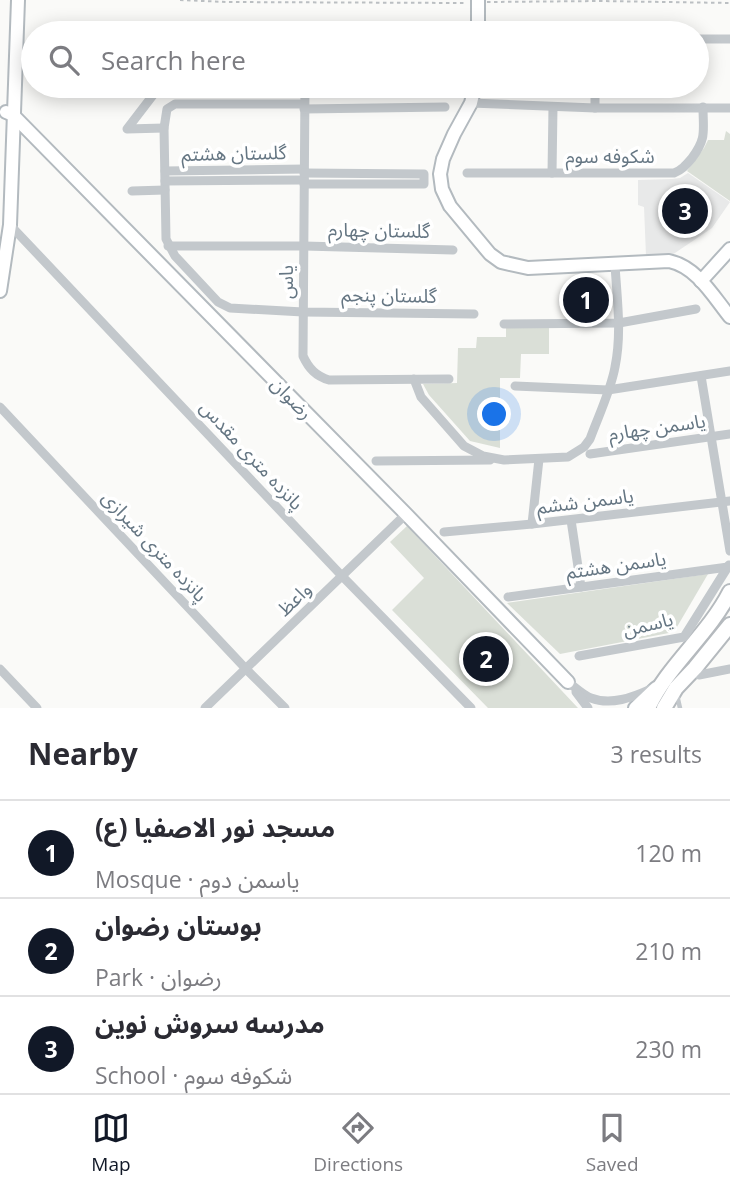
<!DOCTYPE html>
<meta charset="utf-8">
<style>
body{margin:0;font-family:"Open Sans","Noto Sans Arabic",sans-serif;background:#f2f2f3;color:#2b2b33}
.you{position:absolute;left:495px;top:415px;width:24px;height:24px;margin:-18px;border:5px solid #fff;border-radius:50%;background:#1a73e8;box-shadow:0 0 0 10px #1a73e833}
.badge{display:grid;place-items:center;width:46px;height:46px;border-radius:50%;background:#111827;color:#fff;font-size:23px;font-weight:700}
.pin{position:absolute;translate:-50% -50%;border:4px solid #fff;box-shadow:0 2px 7px #0006}
.list{margin:0;padding:0;list-style:none}
h2{display:flex;justify-content:space-between;align-items:center;height:91px;margin:0;padding:0 28px;font-size:30px}
h2 small{font-size:23px;font-weight:400;color:#7c7c81}
.list li{display:grid;grid-template-columns:46px 1fr auto;gap:21px;align-items:center;box-sizing:border-box;height:98px;padding:0 28px;border-top:2px solid #e1e1e2}
.list b{display:block;font-size:26px;white-space:nowrap}
.list p{margin:0;font-size:23px;white-space:nowrap;color:#7c7c81}
.list em{font-size:23px;font-style:normal;color:#7c7c81}
.icon{flex:none;width:38px;height:38px;fill:none;stroke:currentColor;stroke-width:2;stroke-linecap:round;stroke-linejoin:round}
.map{position:relative;flex:none;width:730px;height:708px;overflow:hidden}
.search{position:absolute;background:#fff;box-shadow:0 4px 18px #0003;left:21px;right:21px;top:21px;height:77px;display:flex;align-items:center;gap:18px;box-sizing:border-box;padding:0 24px;border-radius:38px;color:#7c7c81;font-size:26px}
.sheet{height:385px;background:#fff}
nav{display:flex;justify-content:space-around;align-items:center;box-sizing:border-box;height:98px;border-top:2px solid #e1e1e2;background:#fff;font-size:19px;color:#7c7c81}
nav a{display:grid;justify-items:center;gap:4px}
nav .on{color:#111827}
.map>svg:first-child{display:block}
</style>
<div class="map">
<svg width="730" height="708" viewBox="0 0 730 708">
<rect width="100%" height="100%" fill="#fafaf8"/>
<polygon fill="#e8e9e9" points="688,173 730,202 712,228 669,257 646,256 644,207 638,205 638,180 672,179 680,178"/>
<g fill="#dadfd7">
<polygon points="726,131 730,134 730,201 687,171 704,148 708,140 724,140"/>
<polygon points="549,327 549,354 521,354 520,378 500,378 500,448 470,441 429,395 423,384 457,383 458,348 476,348 477,337 506,337 506,328"/>
<polygon points="407,526 578,708 488,708 392,610 424,578 390,542"/>
<polygon points="708,574 674,632 560,654 507,603"/>
</g>
<g fill="none" stroke-linecap="round" stroke-linejoin="round">
<g stroke="#b3babf" stroke-width="16">
<g id="secondary">
<polyline points="478,33 478,0"/>
<path d="M475,86L471,103L454,134L443,159L440,174L442,189L450,206L490,254L501,262L528,268L669,261C697,267 713,296 730,317"/>
<polyline points="6,112 13,115 406,514 568,682"/>
<polyline points="701,281 730,249"/>
<polyline points="0,291 10,225 18,0"/>
<polyline points="635,708 656,688"/>
</g>
</g>
<g stroke="#b5babe" stroke-width="18">
<g id="primary">
<path d="M648,708C668,665 708,635 730,592"/>
<polyline points="664,708 676,688 695,668 730,625"/>
</g>
</g>
<g stroke="#bbbfc2" stroke-width="2" stroke-dasharray="3.5 3.5" stroke-linecap="butt">
<polyline points="180,0 227,2 464,3"/>
<polyline points="487,2 600,1 730,3"/>
</g>
<polyline stroke="#c3c8cc" stroke-width="4.5" points="677,695 680,708"/>
<g stroke="#c3c8cc" stroke-width="9">
<polyline points="697,39 730,39"/>
<polyline points="160,86 127,129 164,128"/>
<path d="M305,86L303,356C309,369 316,376 329,380L449,379"/>
<polyline points="471,103 595,108 730,108"/>
<polyline points="304,104 175,104 167,109 164,128 166,239 175,256 218,302 230,308 303,312 474,314"/>
<polyline points="595,108 595,86"/>
<polyline points="304,109 445,107"/>
<polyline points="165,171 304,169"/>
<path d="M467,173H674C682,170 686,165 692,158C707,138 703,131 703,107"/>
<polyline points="552,173 553,107"/>
<polyline points="165,181 304,180"/>
<polyline points="304,184 424,184 424,174 304,173"/>
<polyline points="132,191 165,190"/>
<polyline points="10,225 342,576 471,708"/>
<polyline points="168,246 304,246 453,250"/>
<polyline points="504,324 619,323 696,309"/>
<polyline points="701,376 730,551"/>
<path d="M414,379L421,397L464,446L483,456L504,460L568,457L584,447L590,439C598,417 611,390 615,367C622,333 617,299 615,265"/>
<polyline points="515,386 608,390 730,371"/>
<polyline points="0,407 246,669 285,708"/>
<polyline points="590,454 730,434"/>
<polyline points="376,461 490,460"/>
<polyline points="571,520 581,587"/>
<polyline points="532,524 539,459"/>
<polyline points="444,532 532,524 730,501"/>
<polyline points="508,597 728,567"/>
<polyline points="579,656 684,637 729,565"/>
<polyline points="0,669 37,708"/>
<polyline points="699,675 730,669"/>
<path d="M568,682C575,687 583,695 591,698C611,706 633,697 651,689"/>
<polyline points="576,692 588,708"/>
<polyline points="205,708 406,514"/>
</g>
<use href="#secondary" stroke="#fff" stroke-width="12"/>
<use href="#primary" stroke="#fff" stroke-width="14"/>
</g>
<g text-anchor="middle" stroke-width="7" stroke-linejoin="round" paint-order="stroke">
<g font-size="19" fill="#657683" stroke="#fff">
<text transform="translate(234 153) rotate(-1)" y="7">گلستان هشتم</text>
<text x="610" y="163">شکوفه سوم</text>
<text transform="translate(379 230) rotate(1)" y="7">گلستان چهارم</text>
<text transform="translate(286 282) rotate(-90)" y="7">یاس</text>
<text transform="translate(389 295) rotate(1)" y="7">گلستان پنجم</text>
<text transform="translate(292 398) rotate(46)" y="7">رضوان</text>
<text transform="translate(657 427) rotate(-8)" y="7">یاسمن چهارم</text>
<text transform="translate(252 455) rotate(47)" y="7">پانزده متری مقدس</text>
<text transform="translate(585 501) rotate(-7)" y="7">یاسمن ششم</text>
<text transform="translate(155 546) rotate(47)" y="7">پانزده متری شیرازی</text>
<text transform="translate(616 565) rotate(-8)" y="7">یاسمن هشتم</text>
<text transform="translate(294 599) rotate(-44)" y="7">واعظ</text>
<text transform="translate(648 624) rotate(-13)" y="7">یاسمن</text>
</g>
</g>
</svg>
<div class="you"></div>
<div class="pin badge" style="left:586px;top:300px">1</div>
<div class="pin badge" style="left:486px;top:659px">2</div>
<div class="pin badge" style="left:685px;top:211px">3</div>
<div class="search"><svg class="icon" aria-label="search" viewBox="0 0 24 24"><circle cx="10" cy="10" r="6"/><path d="M15 15l6 6"/></svg>Search here</div>
</div>
<section class="sheet">
<h2>Nearby<small>3 results</small></h2>
<ul class="list">
<li><span class="badge">1</span><div><b>مسجد نور الاصفیا (ع)</b><p>Mosque · یاسمن دوم</p></div><em>120 m</em></li>
<li><span class="badge">2</span><div><b>بوستان رضوان</b><p>Park · رضوان</p></div><em>210 m</em></li>
<li><span class="badge">3</span><div><b>مدرسه سروش نوین</b><p>School · شکوفه سوم</p></div><em>230 m</em></li>
</ul>
</section>
<nav>
<a class="on"><svg class="icon" aria-label="map" viewBox="0 0 24 24"><path d="M3 6l6-2 6 2 6-2v14l-6 2-6-2-6 2zM9 4v14M15 6v14"/></svg>Map</a>
<a><svg class="icon" aria-label="directions" viewBox="0 0 24 24"><path d="M12 3l9 9-9 9-9-9zM9 14v-3h6M13 9l2 2-2 2"/></svg>Directions</a>
<a><svg class="icon" aria-label="saved" viewBox="0 0 24 24"><path d="M7 4h10v16l-5-4-5 4z"/></svg>Saved</a>
</nav>
